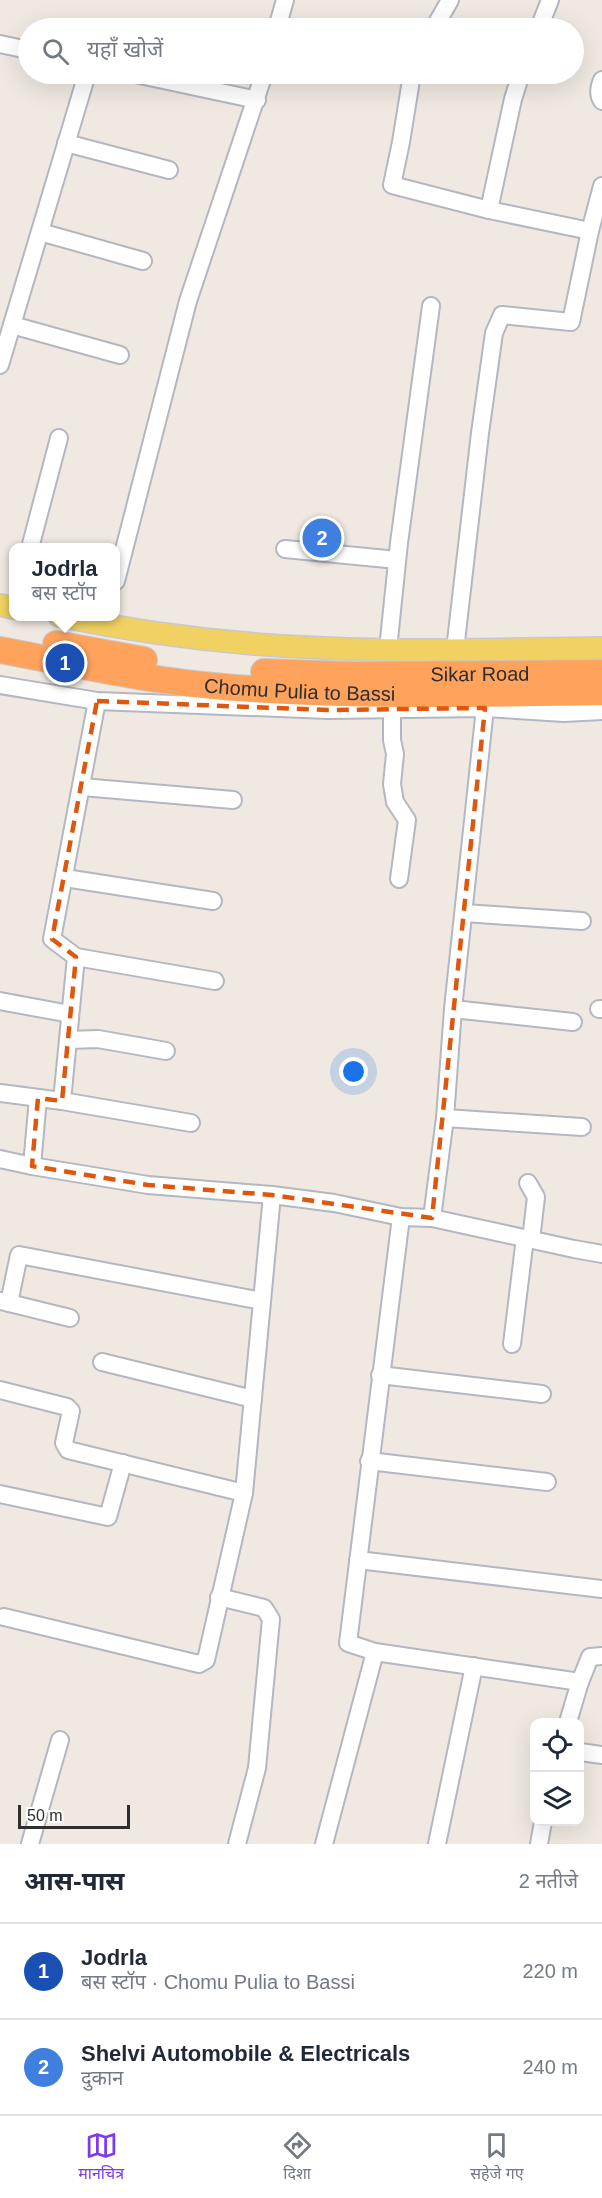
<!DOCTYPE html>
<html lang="hi">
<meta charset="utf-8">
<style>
body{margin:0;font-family:Arial,"Noto Sans Devanagari",sans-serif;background:#f2f2f3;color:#1f2937}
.controls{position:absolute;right:18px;bottom:18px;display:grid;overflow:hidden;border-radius:12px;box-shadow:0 6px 24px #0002}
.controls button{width:54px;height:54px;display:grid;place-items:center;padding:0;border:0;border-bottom:2px solid #e0e1e3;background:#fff;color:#1f2937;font:30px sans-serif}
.scale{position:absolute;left:18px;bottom:15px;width:112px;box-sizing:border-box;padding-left:6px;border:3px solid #2e2e2e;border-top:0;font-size:16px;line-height:21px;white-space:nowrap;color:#2e2e2e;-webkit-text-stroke:4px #fff;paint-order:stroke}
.you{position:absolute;left:354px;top:1072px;width:21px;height:21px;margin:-15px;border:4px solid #fff;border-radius:50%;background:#1a73e8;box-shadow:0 0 0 9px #1a73e833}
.badge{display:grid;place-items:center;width:39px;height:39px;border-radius:50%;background:#7c3aed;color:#fff;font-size:20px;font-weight:700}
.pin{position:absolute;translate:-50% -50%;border:3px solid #fff;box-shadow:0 2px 6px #0006}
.popup{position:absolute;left:9px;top:543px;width:111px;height:78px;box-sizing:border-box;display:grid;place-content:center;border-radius:12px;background:#fff;filter:drop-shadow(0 2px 4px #0005);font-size:20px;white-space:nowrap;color:#747a83}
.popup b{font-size:22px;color:#1f2937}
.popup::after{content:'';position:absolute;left:50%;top:100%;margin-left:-12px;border:12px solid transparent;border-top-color:#fff}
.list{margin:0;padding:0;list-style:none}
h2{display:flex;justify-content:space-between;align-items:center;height:78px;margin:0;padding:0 24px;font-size:26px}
h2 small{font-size:20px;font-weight:400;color:#747a83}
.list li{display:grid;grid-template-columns:39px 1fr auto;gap:18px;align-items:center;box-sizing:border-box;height:96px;padding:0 24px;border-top:2px solid #e0e1e3}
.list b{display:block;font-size:22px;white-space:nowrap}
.list p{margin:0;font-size:20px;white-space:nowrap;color:#747a83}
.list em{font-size:20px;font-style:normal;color:#747a83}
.icon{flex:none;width:33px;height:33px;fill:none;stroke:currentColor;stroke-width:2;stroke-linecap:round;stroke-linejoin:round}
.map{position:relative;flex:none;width:602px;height:1844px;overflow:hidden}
.search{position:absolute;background:#fff;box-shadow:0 6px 24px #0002;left:18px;right:18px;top:18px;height:66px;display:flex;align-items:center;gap:15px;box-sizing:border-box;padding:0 21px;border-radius:33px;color:#747a83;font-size:22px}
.sheet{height:270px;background:#fff}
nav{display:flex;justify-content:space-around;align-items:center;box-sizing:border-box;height:84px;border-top:2px solid #e0e1e3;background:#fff;font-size:16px;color:#747a83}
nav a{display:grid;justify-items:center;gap:3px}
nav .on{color:#7c3aed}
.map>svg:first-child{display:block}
</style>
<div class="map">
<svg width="602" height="1844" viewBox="0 0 602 1844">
<rect width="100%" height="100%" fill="#efe9e1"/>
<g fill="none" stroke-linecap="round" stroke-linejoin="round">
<g stroke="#b4b7c1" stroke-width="20">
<g id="minor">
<polyline points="277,28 285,0"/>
<polyline points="434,28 450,0"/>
<polyline points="539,28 550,0"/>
<polyline points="0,44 28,50"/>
<polyline points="135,74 257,100"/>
<polyline points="412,74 401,142 392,185 489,210 590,231"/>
<path d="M602,80C599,87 598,95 602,101"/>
<polyline points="66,143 169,170"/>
<polyline points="489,210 513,99 521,74"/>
<polyline points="40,232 143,261"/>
<polyline points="12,325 120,355"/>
<polyline points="0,365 87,74"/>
<polyline points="30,548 59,438"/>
<polyline points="285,549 397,560"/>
<polyline points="116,581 188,301 264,74"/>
<polyline points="388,649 399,543 431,306"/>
<polyline points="455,650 480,433 494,333 502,315 571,322 590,231 602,186"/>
<polyline points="0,685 97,701 328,710 485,708 564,713 602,711"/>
<polyline points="97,701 52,939 76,957 62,1101 191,1123"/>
<polyline points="392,709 392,740 395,754 392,784 395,802 407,820 399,879"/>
<polyline points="82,787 233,800"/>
<polyline points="65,878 213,901"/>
<polyline points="464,913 582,921"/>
<polyline points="76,957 215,981"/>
<polyline points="0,1001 70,1014"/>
<polyline points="453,1009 573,1022"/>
<polyline points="599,1009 602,1009"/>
<polyline points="68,1040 98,1039 166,1051"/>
<polyline points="0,1093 62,1101"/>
<polyline points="445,1118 582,1127"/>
<polyline points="0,1159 32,1166 38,1098"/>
<polyline points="32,1166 148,1185 272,1195 334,1203 401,1217 432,1218 445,1118 453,1009 485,708"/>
<polyline points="528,1183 536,1197 531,1240"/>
<polyline points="432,1218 574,1249 602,1254"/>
<polyline points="1,1301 70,1318"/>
<polyline points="9,1303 19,1255 262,1301"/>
<polyline points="512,1344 525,1238"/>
<polyline points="102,1362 253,1399"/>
<polyline points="380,1375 542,1394"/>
<polyline points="0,1390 67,1407 71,1411 64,1443 68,1450 244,1493"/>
<polyline points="369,1461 547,1482"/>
<polyline points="0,1494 108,1517 123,1463"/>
<polyline points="358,1560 602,1589"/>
<polyline points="219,1597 264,1608 271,1619 257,1768 237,1844"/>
<polyline points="4,1617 199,1664 206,1660 244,1493 272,1195"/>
<polyline points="375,1652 580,1682 568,1722"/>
<polyline points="580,1682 590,1657 602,1656"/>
<polyline points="580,1752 602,1755"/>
<polyline points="30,1844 60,1740"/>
<polyline points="324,1844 375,1652 348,1643 401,1217"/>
<polyline points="437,1844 474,1666"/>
<polyline points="539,1844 543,1822"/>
</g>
</g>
<g stroke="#c9c9c9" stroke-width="24">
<g id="major">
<polyline points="0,605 14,608"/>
<path d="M59,616C147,634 236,645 325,648C417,652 510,649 602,648"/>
</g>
</g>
<g stroke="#c9c9c9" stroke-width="28">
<g id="highway">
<polyline points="56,644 144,660"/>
<path id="s1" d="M0,650C75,664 148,681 224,687C350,697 476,694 602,692"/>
<path id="s2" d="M264,672L352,675L602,673"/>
</g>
</g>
<use href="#minor" stroke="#fff" stroke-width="16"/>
<use href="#major" stroke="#f2d163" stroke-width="21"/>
<use href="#highway" stroke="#ffa35c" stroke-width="26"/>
</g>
<path fill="none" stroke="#df570e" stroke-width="4.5" stroke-dasharray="12 8" stroke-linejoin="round" d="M97,701L328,710L485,708L432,1218L272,1195L148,1185L32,1166L38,1098L62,1101L76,957L52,939Z"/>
<g text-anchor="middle" stroke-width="5" stroke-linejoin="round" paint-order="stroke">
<g font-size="20" fill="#2e2e2e" stroke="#fff">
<text dy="7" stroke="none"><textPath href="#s2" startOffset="216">Sikar Road</textPath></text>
<text dy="7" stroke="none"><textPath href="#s1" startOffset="303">Chomu Pulia to Bassi</textPath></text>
</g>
</g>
</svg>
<div class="controls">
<button><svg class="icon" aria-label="locate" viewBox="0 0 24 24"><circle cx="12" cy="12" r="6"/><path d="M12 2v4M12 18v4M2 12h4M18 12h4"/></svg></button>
<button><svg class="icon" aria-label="layers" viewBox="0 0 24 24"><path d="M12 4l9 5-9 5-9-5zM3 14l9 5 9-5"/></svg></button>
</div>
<div class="scale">50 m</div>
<div class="you"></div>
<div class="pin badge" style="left:65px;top:663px;background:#1a4fb4">1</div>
<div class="popup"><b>Jodrla</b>बस स्टॉप</div>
<div class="pin badge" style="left:322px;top:538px;background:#3f7fe0">2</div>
<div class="search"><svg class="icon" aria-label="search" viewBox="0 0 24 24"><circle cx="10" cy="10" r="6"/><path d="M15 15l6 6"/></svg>यहाँ खोजें</div>
</div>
<section class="sheet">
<h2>आस-पास<small>2 नतीजे</small></h2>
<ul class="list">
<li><span class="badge" style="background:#1a4fb4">1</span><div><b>Jodrla</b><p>बस स्टॉप · Chomu Pulia to Bassi</p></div><em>220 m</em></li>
<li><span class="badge" style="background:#3f7fe0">2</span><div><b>Shelvi Automobile &amp; Electricals</b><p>दुकान</p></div><em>240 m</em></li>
</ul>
</section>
<nav>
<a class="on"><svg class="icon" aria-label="map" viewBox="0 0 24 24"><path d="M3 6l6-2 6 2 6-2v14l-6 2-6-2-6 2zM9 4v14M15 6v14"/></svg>मानचित्र</a>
<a><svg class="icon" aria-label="directions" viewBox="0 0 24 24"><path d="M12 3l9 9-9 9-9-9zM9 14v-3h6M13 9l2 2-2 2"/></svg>दिशा</a>
<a><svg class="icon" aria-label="saved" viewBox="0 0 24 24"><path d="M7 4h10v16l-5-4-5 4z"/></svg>सहेजे गए</a>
</nav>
